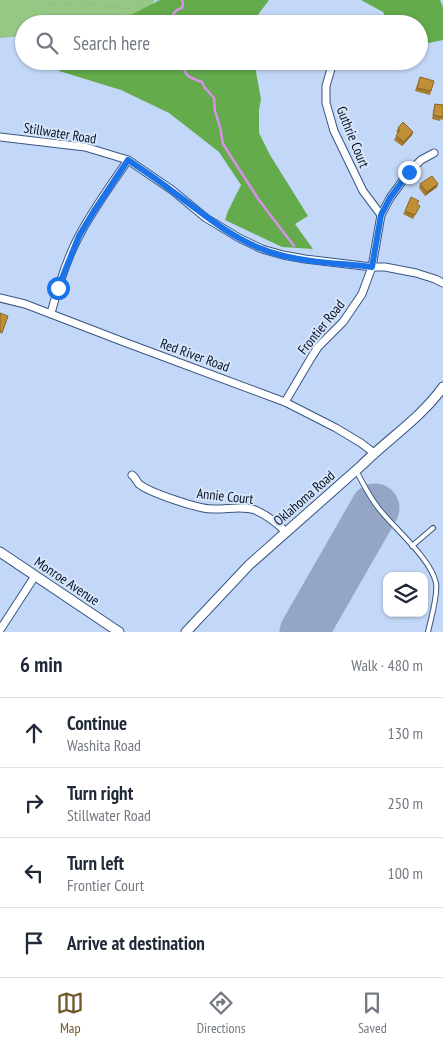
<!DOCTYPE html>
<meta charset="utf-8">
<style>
body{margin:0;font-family:"PT Sans Narrow",sans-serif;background:#f6f6f7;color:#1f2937}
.controls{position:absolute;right:15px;bottom:15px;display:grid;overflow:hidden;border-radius:10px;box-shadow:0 1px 4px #0004}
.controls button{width:45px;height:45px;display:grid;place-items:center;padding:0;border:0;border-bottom:1px solid #e0e1e3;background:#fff;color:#1f2937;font:25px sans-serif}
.stop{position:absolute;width:15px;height:15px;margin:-11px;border:4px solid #1a73e8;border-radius:50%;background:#fff}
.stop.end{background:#1a73e8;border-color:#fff;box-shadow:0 1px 5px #0008}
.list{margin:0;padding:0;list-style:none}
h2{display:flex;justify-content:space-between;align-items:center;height:65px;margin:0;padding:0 20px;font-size:21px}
h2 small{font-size:16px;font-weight:400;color:#747a83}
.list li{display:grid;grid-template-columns:32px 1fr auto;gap:15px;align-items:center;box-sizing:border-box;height:70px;padding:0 20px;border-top:1px solid #e0e1e3}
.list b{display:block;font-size:19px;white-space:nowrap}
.list p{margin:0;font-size:16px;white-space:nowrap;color:#747a83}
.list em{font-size:16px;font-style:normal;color:#747a83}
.icon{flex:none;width:28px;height:28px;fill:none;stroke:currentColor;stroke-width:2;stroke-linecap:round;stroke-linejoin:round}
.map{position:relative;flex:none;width:443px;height:632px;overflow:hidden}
.search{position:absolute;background:#fff;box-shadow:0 1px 4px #0004;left:15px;right:15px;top:15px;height:55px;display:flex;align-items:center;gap:12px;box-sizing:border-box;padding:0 18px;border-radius:28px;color:#747a83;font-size:19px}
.sheet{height:345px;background:#fff}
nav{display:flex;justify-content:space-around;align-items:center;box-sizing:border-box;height:70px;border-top:1px solid #e0e1e3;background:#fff;font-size:14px;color:#747a83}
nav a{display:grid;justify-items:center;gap:2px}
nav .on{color:#715629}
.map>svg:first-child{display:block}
</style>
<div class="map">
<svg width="443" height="632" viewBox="0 0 443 632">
<rect width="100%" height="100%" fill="#c3d8f8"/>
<polygon fill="#b1d0ff" points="372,503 379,514 312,632 298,632"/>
<polygon fill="#94c884" points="0,0 155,0 138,24 24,24 24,36 0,38"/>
<g fill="#63ab4b">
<polygon points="160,0 269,0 251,24 72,24 73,21 117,22"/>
<polygon points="361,0 440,0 443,7 443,40 419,45 419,24 389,24 383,12"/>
<polygon points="62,61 254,61 261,99 259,110 259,133 270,155 308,216 295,224 313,249 282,247 225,220 228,211 241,185 219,152 169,113 121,90 59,71"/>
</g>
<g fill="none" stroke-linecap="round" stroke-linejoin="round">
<g stroke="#d990ed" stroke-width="2.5">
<path d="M170,24C173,16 173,10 182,8L183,4L182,0"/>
<path d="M182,61C185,76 187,77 202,82L205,88L214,98L215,111L220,127L223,144L259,200L294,246"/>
</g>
<polyline stroke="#94a6c3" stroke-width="49" points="304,632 375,508"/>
<g stroke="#385582" stroke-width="6">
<g id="service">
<path d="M356,470C363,484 370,498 380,510C395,529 431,559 436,583C438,596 431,618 428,632"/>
<polyline points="412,546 433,528"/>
</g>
</g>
<g stroke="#385582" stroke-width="9">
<g id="minor">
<polyline points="333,62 326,86 326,103 334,131 363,191 381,215"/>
<polyline points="0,137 85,147 128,160 172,190 206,218 239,238 262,249 283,255 305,259 372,267 385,267 416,273 435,279 443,283"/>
<polyline points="0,298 25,304 124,342 285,402 336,428 361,443 374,453"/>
<path d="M51,313C58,287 66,260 79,236C93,209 111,185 128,160"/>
<polyline points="285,402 311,358 318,347 343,322 362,294 372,267 381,215 390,198 409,172 421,160 434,153"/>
<path d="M132,475C135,477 137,482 139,484C150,493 199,509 212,509C226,510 241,505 255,510C267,515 277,523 286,532"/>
<polyline points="0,630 35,576"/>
</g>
</g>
<g stroke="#385582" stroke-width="11">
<g id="tertiary">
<polyline points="0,552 119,632"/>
<path d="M186,632L249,565L362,465C388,439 421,418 443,387"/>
</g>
</g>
<g stroke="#8395b0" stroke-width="1" stroke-dasharray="1 4" stroke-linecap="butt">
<polyline points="47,0 48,3 70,5 86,3 129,9 148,0"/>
<path d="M157,0C165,7 174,13 176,24"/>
<polyline points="188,61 190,65 203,75 216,91 222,124 233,149 245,162 271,199 313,252"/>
</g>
<use href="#service" stroke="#fff" stroke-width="4"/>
<use href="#minor" stroke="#fff" stroke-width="7"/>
<use href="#tertiary" stroke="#fff" stroke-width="9"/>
</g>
<g fill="#a67b2e">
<polygon points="420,77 431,91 430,95 415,91"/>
<polygon points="435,104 443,105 443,120 441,119 440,121 432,119"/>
<polygon points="398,128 413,132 412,135 402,146 394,140 398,133 396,132"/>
<polygon points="420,184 437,187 425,196 419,188"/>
<polygon points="417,204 418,209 413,219 403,214 405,211"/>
</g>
<g fill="#876426">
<polygon points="413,132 412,135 402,146 404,142"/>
<polygon points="438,184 437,187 425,196 427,192"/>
</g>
<g fill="#c18f36" stroke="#876426">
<polygon points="420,77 434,81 431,91 417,88"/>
<polygon points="435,104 443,105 443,116 442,116 441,117 433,115"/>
<polygon points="403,122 413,132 404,142 396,136 400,130 398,128"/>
<polygon points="432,176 438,184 427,192 420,184"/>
<polygon points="411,197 419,201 417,204 420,206 415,215 405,211"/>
<polygon points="0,313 8,316 2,333 0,332"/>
</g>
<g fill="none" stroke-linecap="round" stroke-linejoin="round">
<path stroke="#1a73e8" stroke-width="6" d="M58,288L79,236L94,211L128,160C143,170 158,180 172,191C201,212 228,236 262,249C294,262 337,263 372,267L381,215L390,198L409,172"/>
</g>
<g text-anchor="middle" stroke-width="4" stroke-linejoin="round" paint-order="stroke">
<g font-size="14" fill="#071325" stroke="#d6e5fa">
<text transform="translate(60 133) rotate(9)" y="5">Stillwater Road</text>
<text transform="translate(353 137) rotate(68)" y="5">Guthrie Court</text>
<text transform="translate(321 327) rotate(-51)" y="5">Frontier Road</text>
<text transform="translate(195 355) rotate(20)" y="5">Red River Road</text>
<text transform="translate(225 496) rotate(6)" y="5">Annie Court</text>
<text transform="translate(304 498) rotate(-41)" y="5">Oklahoma Road</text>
<text transform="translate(67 581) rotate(34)" y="5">Monroe Avenue</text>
</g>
</g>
</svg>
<div class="controls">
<button><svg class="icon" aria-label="layers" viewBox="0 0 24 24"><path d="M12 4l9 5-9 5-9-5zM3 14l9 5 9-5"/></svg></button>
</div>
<div class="stop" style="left:58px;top:288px"></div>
<div class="stop end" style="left:409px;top:172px"></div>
<div class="search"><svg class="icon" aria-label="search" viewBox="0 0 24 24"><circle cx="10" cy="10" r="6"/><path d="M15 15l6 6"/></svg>Search here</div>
</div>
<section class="sheet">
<h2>6 min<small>Walk · 480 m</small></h2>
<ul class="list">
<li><svg class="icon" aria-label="ahead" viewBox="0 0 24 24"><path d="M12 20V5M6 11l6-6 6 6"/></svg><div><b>Continue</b><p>Washita Road</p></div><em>130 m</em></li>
<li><svg class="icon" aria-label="right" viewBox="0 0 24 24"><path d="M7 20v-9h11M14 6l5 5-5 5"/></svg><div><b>Turn right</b><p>Stillwater Road</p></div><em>250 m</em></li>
<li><svg class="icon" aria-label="left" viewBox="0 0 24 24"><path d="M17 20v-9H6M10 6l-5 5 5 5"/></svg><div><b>Turn left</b><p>Frontier Court</p></div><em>100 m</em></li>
<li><svg class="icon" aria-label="arrive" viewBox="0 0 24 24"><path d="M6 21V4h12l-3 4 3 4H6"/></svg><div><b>Arrive at destination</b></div></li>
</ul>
</section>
<nav>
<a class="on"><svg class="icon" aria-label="map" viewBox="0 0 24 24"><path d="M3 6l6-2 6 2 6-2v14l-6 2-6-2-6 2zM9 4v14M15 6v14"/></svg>Map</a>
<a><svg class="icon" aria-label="directions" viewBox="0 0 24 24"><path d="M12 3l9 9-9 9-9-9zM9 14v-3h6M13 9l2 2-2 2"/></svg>Directions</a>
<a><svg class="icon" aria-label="saved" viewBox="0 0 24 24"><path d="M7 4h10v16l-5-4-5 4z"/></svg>Saved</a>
</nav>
